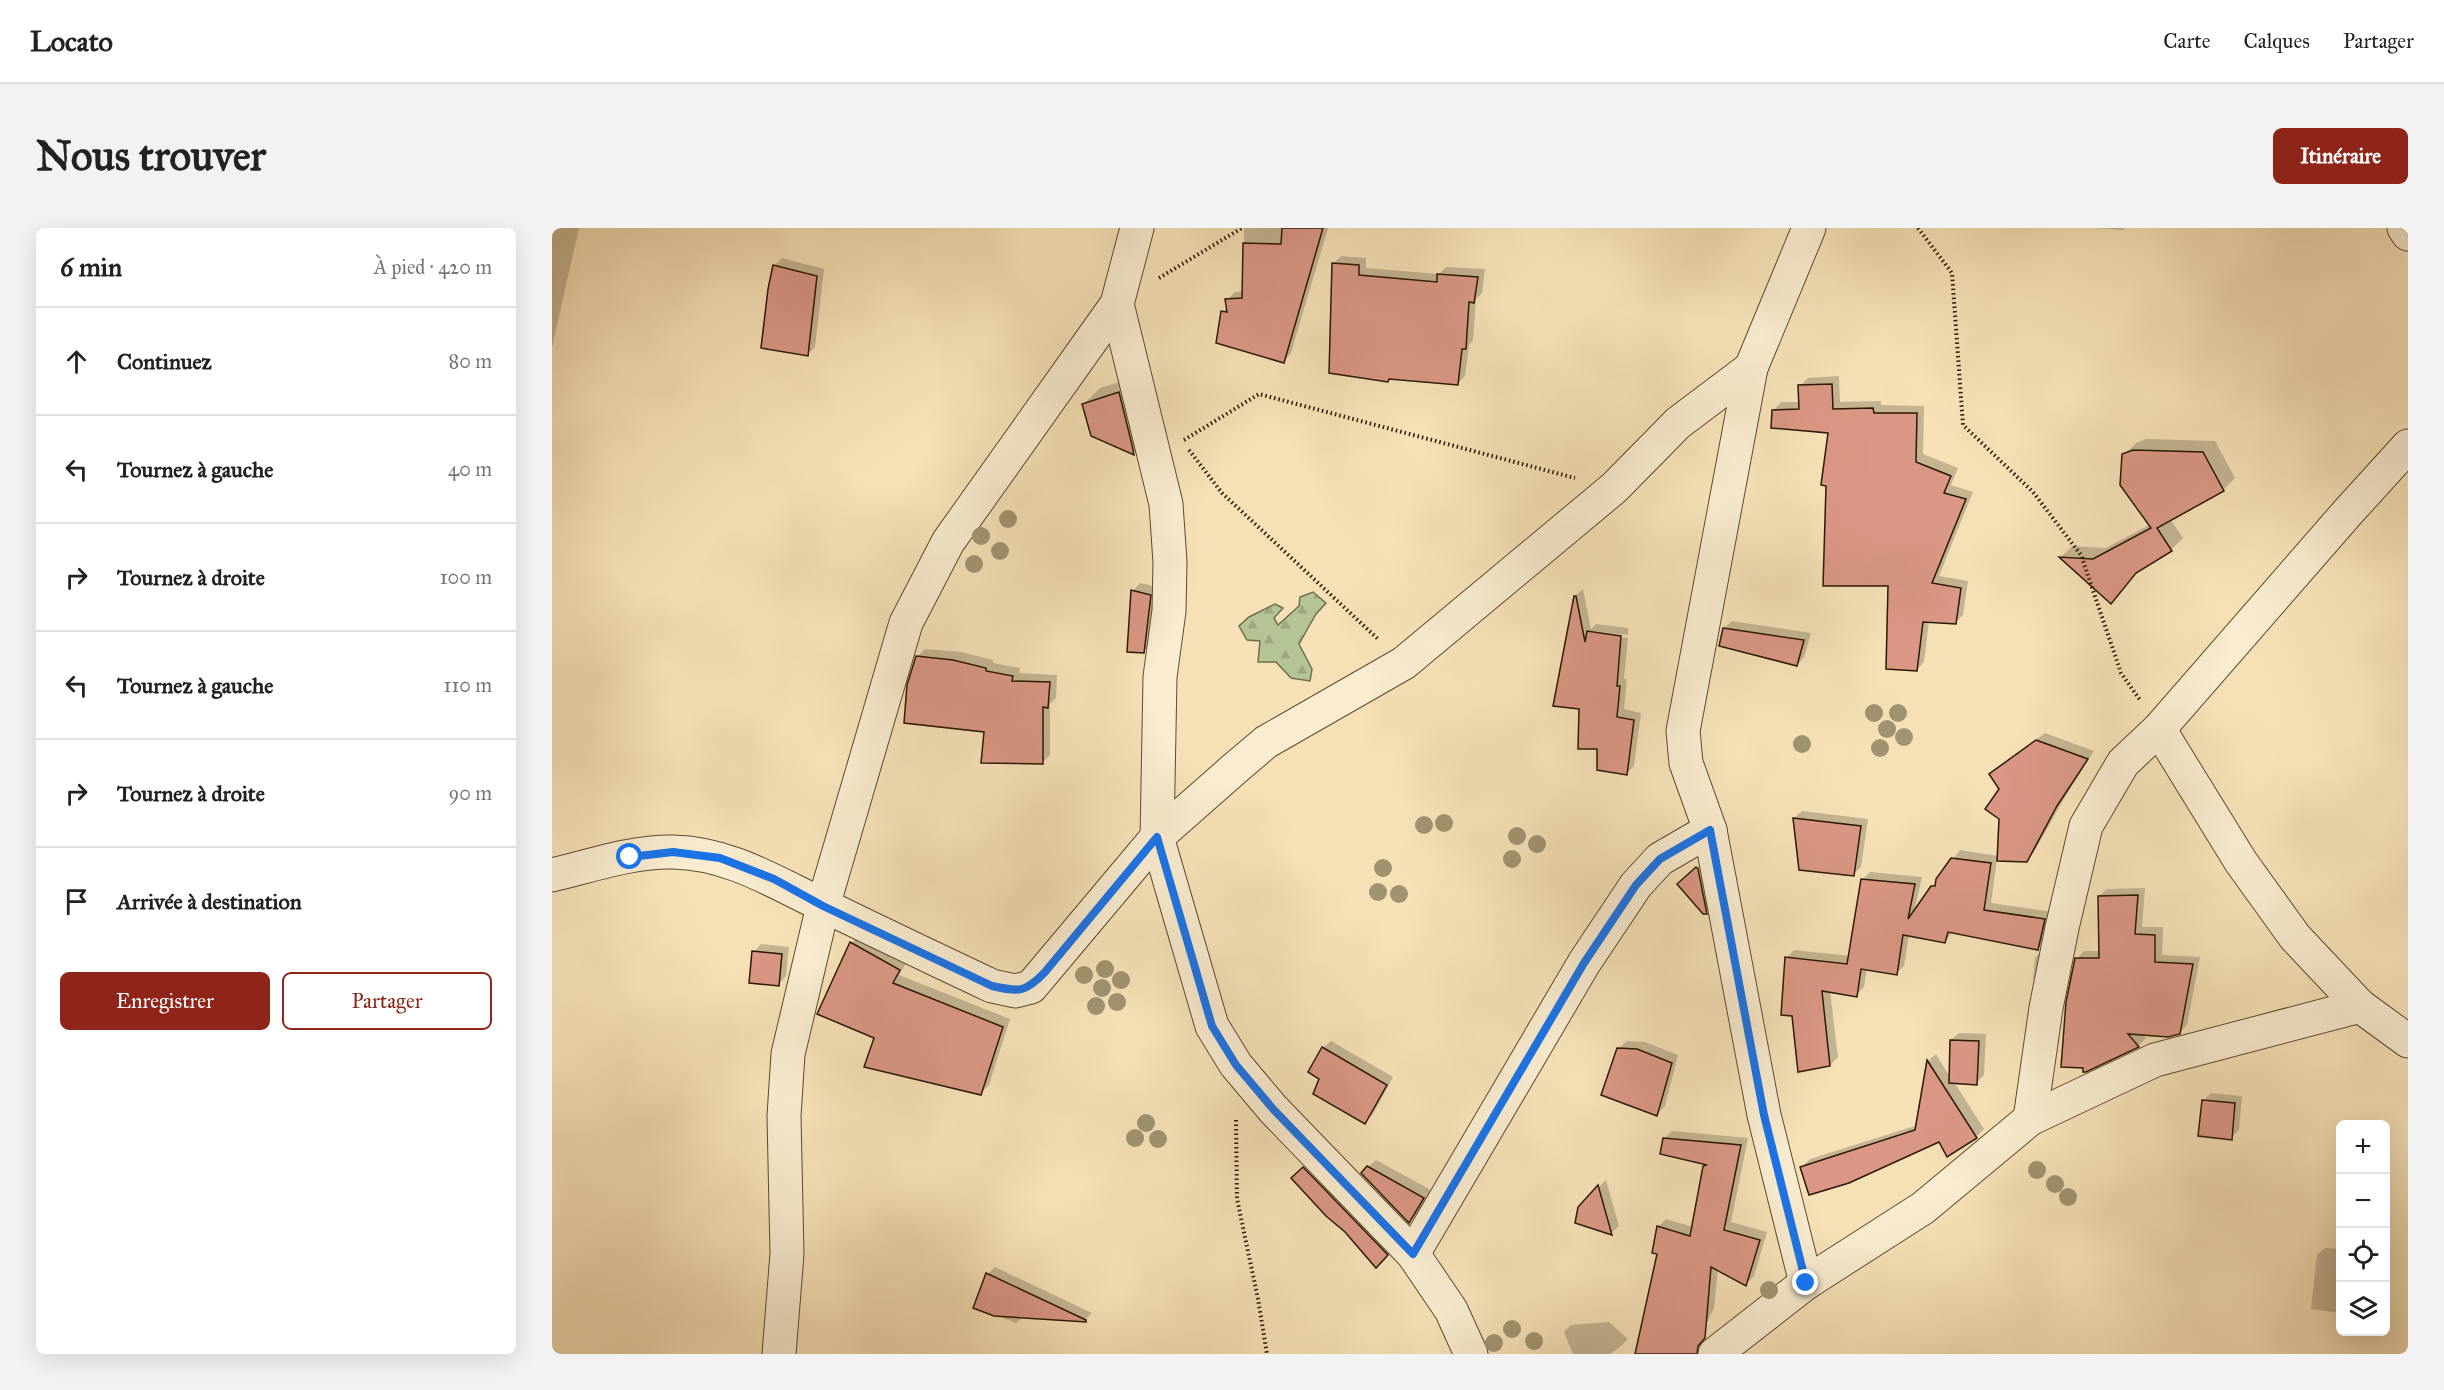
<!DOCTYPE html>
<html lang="fr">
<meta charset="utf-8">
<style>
body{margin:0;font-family:"IM FELL Great Primer",serif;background:#f2f2f2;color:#222}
.controls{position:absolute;right:18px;bottom:18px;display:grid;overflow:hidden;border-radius:9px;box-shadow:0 6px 24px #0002}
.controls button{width:54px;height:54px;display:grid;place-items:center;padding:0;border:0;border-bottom:2px solid #e0e0e0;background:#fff;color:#222;font:30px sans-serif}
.stop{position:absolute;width:18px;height:18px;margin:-14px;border:4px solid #1a73e8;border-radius:50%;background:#fff}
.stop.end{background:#1a73e8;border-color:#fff;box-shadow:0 2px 6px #0008}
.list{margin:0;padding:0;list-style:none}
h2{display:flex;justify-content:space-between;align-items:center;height:78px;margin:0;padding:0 24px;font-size:26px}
h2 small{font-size:20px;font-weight:400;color:#767676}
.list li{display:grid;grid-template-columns:39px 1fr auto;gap:18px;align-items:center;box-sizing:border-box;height:108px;padding:0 24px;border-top:2px solid #e0e0e0}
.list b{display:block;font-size:22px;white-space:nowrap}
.list em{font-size:20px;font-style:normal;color:#767676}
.actions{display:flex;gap:12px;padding:18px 24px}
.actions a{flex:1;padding:14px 0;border:2px solid #8f2418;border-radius:9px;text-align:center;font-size:21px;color:#8f2418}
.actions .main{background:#8f2418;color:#fff}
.icon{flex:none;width:33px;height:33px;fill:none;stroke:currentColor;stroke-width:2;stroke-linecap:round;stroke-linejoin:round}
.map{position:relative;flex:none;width:1856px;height:1126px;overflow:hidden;border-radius:9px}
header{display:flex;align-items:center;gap:36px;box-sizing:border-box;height:84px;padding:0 30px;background:#fff;border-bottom:2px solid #e0e0e0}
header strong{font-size:28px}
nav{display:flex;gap:33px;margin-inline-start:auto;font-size:21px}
.intro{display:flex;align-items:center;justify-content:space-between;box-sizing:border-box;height:144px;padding:0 36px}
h1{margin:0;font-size:42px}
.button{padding:15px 27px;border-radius:9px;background:#8f2418;color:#fff;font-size:21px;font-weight:700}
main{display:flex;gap:36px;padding:0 36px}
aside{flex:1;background:#fff;border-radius:9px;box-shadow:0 6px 24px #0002}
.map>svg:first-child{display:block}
</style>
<header>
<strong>Locato</strong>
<nav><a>Carte</a><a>Calques</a><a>Partager</a></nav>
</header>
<div class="intro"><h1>Nous trouver</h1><a class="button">Itinéraire</a></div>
<main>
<aside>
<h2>6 min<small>À pied · 420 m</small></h2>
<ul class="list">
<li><svg class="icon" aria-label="ahead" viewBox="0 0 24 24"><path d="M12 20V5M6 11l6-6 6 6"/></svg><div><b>Continuez</b></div><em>80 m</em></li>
<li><svg class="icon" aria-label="left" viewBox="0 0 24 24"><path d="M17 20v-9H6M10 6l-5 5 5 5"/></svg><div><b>Tournez à gauche</b></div><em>40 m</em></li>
<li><svg class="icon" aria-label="right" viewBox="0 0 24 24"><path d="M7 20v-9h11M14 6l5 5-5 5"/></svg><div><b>Tournez à droite</b></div><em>100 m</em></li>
<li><svg class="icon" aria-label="left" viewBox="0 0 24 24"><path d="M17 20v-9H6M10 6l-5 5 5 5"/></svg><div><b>Tournez à gauche</b></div><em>110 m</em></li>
<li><svg class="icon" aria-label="right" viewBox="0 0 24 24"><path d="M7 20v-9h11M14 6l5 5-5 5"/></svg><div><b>Tournez à droite</b></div><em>90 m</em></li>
<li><svg class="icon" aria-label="arrive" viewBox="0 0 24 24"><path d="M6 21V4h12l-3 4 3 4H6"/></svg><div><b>Arrivée à destination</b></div></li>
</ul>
<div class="actions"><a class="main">Enregistrer</a><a>Partager</a></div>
</aside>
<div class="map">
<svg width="1856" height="1126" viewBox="0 0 1856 1126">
<defs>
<pattern id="forest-firs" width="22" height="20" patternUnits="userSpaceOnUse" patternTransform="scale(1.5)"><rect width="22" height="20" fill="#b5c494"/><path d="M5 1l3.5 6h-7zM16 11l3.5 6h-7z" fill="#9ca87e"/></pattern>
</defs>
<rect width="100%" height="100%" fill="#f6e1b7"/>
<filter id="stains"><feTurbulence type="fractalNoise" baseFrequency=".00333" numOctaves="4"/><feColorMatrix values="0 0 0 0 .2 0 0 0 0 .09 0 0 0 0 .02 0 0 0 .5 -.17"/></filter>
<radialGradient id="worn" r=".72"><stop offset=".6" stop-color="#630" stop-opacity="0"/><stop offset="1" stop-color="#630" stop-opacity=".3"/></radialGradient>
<polygon fill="url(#forest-firs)" stroke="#6f6e4b" stroke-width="1.5" points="761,364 774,375 764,386 747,416 760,441 758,453 739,450 724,434 706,434 708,413 695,412 687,398 697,389 723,376 731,380 722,390 726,397 747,378 748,369"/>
<g fill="#0003">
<polygon points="0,0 27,0 0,119"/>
<polygon points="692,0 776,0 739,125 732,133 671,84 676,79 675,72 683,64 692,63"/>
<polygon points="1545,0 1573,0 1571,2"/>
<polygon points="789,28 814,30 814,40 887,46 894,39 933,41 930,65 924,71 921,112 917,117 913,148 905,156 839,150 836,153 781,36"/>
<polygon points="230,30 272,41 263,119 255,127 222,38"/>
<polygon points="1287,148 1288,174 1329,173 1329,177 1372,178 1371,226 1406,240 1399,257 1421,264 1387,348 1416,353 1411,387 1403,395 1377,393 1372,434 1365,442 1338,356 1277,204 1222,182 1229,174 1249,174 1248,158 1256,150"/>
<polygon points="583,149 598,209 582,225 541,207 532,176 548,160"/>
<polygon points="1594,211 1663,213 1683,250 1671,262 1618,291 1631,310 1619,322 1588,341 1559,373 1509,329 1520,318 1554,320 1599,296 1572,227 1584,215"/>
<polygon points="588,355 606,359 600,415 592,423 581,363"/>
<polygon points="1031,361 1039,401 1044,396 1076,400 1076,407 1040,403 1040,406 1076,410 1072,451 1075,451 1072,481 1089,485 1082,538 1074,546 1047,520 1028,480 1023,368"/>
<polygon points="1180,393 1259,405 1252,429 1245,437 1172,400"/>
<polygon points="373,421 409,424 441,432 441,435 468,440 467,445 505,447 504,470 498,476 498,527 490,535 434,503 365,429"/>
<polygon points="1493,505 1542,523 1513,569 1482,624 1474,632 1445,631 1439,675 1500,684 1494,713 1486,720 1401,703 1393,714 1357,706 1352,738 1344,745 1315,741 1312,759 1304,767 1278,763 1286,829 1278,837 1235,729 1242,722 1298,728 1310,652 1318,644 1370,649 1362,684 1408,622 1446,628 1449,561 1439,546"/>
<polygon points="1250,583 1316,591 1309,639 1301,646 1242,590"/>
<polygon points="1152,633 1162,676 1154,684 1135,648"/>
<polygon points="1593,660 1590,699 1611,699 1610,727 1648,729 1635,797 1627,805 1590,805 1594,810 1586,818 1534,842 1525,731 1532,723 1549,723 1547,668 1555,661"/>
<polygon points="307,707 355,734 347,747 458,791 437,857 429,865 324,809 300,715"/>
<polygon points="209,716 237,719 234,748 227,756 202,724"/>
<polygon points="1491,722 1487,745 1481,751 1483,730"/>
<polygon points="1407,805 1434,806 1432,847 1424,855 1402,854 1432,901 1424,909 1396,927 1387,912 1250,939 1258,931 1366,897 1376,833 1384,826 1398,849 1399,812"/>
<polygon points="779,813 841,849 821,886 813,894 769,850 771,820"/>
<polygon points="1075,813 1093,814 1126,827 1113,878 1105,886 1067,820"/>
<polygon points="1659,865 1690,868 1687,902 1679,910 1651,873"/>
<polygon points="1120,903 1196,910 1179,994 1215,1004 1202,1048 1194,1056 1166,1041 1162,1080 1140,1126 1094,1126 1107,1024 1102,1024 1107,998 1114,991 1141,999 1152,939 1155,936 1112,911"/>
<polygon points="760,932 843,1019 824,1038 795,1003 741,950"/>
<polygon points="824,932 879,962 865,986 857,993 816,939"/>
<polygon points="1054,952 1067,998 1059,1005 1028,979"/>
<polygon points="1773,1020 1788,1021 1788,1085 1759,1081 1765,1027"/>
<polygon points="443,1039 540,1085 533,1092 471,1088 464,1095 423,1079 436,1046"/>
<polygon points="1057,1094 1076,1111 1068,1119 1058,1126 1021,1126 1012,1104 1019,1097"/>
</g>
<g fill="#da9785" stroke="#291702" stroke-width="1.5">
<polygon points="730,0 771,0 732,135 664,115 669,83 675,84 673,71 690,70 691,15 729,16"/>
<polygon points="780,35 807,37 807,47 885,54 885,46 926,49 922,75 917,74 914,121 910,121 906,157 837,151 836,154 777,145"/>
<polygon points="221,37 265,48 256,128 209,120 216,61"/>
<polygon points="1280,156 1281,181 1321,180 1322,185 1365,185 1364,234 1399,248 1392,265 1414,271 1380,355 1409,360 1404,396 1371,394 1365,443 1334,441 1336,358 1271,358 1274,258 1269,257 1276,205 1219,200 1220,182 1247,181 1246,157"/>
<polygon points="567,164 580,217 582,227 539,208 530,176"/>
<polygon points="1581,222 1651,224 1672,263 1605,300 1620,323 1584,345 1559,376 1507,329 1541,331 1599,300 1568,257 1570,226"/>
<polygon points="579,362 599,367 592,425 575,424"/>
<polygon points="1022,368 1024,368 1033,414 1035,403 1069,408 1065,458 1068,458 1065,489 1082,492 1075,547 1045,542 1045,521 1026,521 1027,481 1001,478"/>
<polygon points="1171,400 1252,412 1245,438 1167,418"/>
<polygon points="364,428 401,432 434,440 434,443 461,448 460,453 498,454 496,480 491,479 491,536 429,535 432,504 352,495 355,457"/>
<polygon points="1484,512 1536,531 1505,578 1475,634 1445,633 1447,591 1433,581 1447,561 1437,546"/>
<polygon points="1241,590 1309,598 1302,648 1247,642"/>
<polygon points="1399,630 1439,635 1432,682 1493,691 1486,722 1396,704 1393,715 1351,707 1345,747 1309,741 1305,769 1270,763 1278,838 1246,844 1240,788 1229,787 1233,729 1295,736 1309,651 1363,656 1356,691 1379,658 1383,658 1384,651"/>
<polygon points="1144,639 1146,641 1155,686 1151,686 1125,656"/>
<polygon points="1586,667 1583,706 1603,707 1603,734 1641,736 1628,806 1616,809 1576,806 1587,819 1534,844 1531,844 1531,840 1509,839 1514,774 1523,730 1547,730 1546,668"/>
<polygon points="298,714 348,742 341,755 451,799 429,867 312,839 322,810 265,786"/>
<polygon points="200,723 230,726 227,758 197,755"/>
<polygon points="1398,812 1427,813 1425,857 1397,855"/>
<polygon points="770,819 835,857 813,896 761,866 767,851 756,844"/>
<polygon points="1065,820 1085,821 1120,835 1105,888 1049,867"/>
<polygon points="1375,832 1425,910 1395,929 1387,914 1297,955 1257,967 1248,939 1363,902"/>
<polygon points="1650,872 1683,875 1680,912 1646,908"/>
<polygon points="1111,910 1189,917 1172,1002 1208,1012 1194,1058 1159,1039 1153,1110 1146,1118 1145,1126 1083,1126 1105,1026 1100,1025 1105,998 1138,1008 1151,938 1155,937 1108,926"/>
<polygon points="815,938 872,970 857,995 809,945"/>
<polygon points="751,939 836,1027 824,1040 793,1004 774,988 739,950"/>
<polygon points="1046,957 1060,1007 1023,995 1026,979"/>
<polygon points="434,1045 534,1092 534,1094 442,1088 421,1080"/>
</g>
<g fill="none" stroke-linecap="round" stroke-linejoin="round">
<g stroke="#5c4a2f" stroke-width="35">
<g id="minor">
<polyline points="1852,0 1856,6"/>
<polyline points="565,76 614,276 618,334 617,383 608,449 605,609 660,798 684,837 721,881 861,1026 899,1082 919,1126"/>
<polyline points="1607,501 1689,634 1743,709 1808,778 1856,813"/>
<path d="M0,647C39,638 81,623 121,624C179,625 225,656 275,679C330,706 385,732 440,758L463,763L479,759L605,609L681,542L714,514L852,435L1062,260L1126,195L1199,140"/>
<polyline points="1478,891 1494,780 1510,700 1534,598 1571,535 1607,501 1796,284 1856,218"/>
<polyline points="861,1026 1032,735 1084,657 1108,631 1158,602"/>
<polyline points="1254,1055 1212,887 1158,602 1134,535 1131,503 1199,140 1257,0"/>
<polyline points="227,1126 235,1026 232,888 236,826 271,678 354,395 396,314 565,76 585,0"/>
<polyline points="1163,1126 1254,1055 1371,980 1478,891 1603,832 1808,778"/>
</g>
</g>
<g stroke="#291702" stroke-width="4" stroke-dasharray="1.5 3" stroke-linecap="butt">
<polyline points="1366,0 1400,45 1411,197 1481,264 1529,327 1569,445 1588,472"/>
<polyline points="607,50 690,0"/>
<polyline points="632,212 707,166 1023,250"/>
<polyline points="637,222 670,265 826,411"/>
<polyline points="684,892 685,971 706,1071 715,1126"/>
</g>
<use href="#minor" stroke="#f9ecd0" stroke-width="33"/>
</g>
<g fill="#a09370">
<circle cx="456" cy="291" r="9"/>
<circle cx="429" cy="308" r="9"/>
<circle cx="448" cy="323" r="9"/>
<circle cx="422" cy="336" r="9"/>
<circle cx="1322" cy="485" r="9"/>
<circle cx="1346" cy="485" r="9"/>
<circle cx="1335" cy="501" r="9"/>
<circle cx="1352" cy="509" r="9"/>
<circle cx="1250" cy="516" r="9"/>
<circle cx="1328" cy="520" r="9"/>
<circle cx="892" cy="595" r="9"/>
<circle cx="872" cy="597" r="9"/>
<circle cx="965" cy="608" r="9"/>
<circle cx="985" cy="616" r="9"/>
<circle cx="960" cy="631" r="9"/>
<circle cx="831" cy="640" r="9"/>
<circle cx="826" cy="664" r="9"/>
<circle cx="847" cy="666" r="9"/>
<circle cx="553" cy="741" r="9"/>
<circle cx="532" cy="747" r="9"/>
<circle cx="569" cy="752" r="9"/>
<circle cx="550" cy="760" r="9"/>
<circle cx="565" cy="774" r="9"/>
<circle cx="544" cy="778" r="9"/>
<circle cx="594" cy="895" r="9"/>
<circle cx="583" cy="910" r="9"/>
<circle cx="606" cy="911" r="9"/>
<circle cx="1485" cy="942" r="9"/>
<circle cx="1503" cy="956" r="9"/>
<circle cx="1516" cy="969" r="9"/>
<circle cx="1217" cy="1062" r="9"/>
<circle cx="960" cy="1101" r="9"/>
<circle cx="982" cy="1113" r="9"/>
<circle cx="942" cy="1115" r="9"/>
</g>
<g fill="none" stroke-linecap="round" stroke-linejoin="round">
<path stroke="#1a73e8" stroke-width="8" d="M78,629L121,624L168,630L222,651L271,678L440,758C467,764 473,765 493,744L605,609L660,798L684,837L721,881L861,1026L1032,735L1084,657L1108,631L1158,602L1212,887L1254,1055"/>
</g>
<rect width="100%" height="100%" filter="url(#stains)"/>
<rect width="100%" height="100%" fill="url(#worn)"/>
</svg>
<div class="controls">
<button>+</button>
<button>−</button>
<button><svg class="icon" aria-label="locate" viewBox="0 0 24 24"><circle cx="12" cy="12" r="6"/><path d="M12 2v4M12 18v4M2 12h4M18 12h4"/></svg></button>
<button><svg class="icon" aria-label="layers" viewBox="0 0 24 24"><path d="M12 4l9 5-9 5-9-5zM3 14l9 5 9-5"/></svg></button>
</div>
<div class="stop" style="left:78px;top:629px"></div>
<div class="stop end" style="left:1254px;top:1055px"></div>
</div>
</main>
